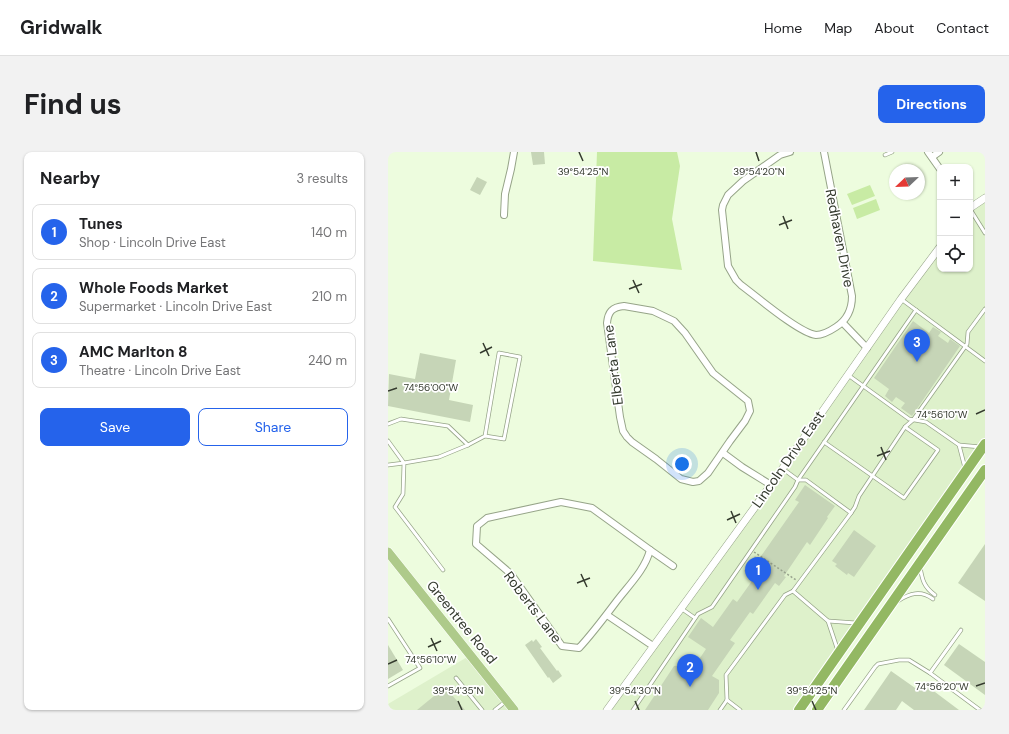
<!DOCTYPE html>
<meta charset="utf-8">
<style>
body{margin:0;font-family:"DM Sans",sans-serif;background:#f2f2f2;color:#202124}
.controls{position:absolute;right:12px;top:12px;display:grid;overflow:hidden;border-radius:8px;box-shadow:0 1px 3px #0004}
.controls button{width:36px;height:36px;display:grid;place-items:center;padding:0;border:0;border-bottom:1px solid #e0e0e0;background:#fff;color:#202124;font:20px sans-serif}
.compass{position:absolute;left:501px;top:12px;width:36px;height:36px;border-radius:50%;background:#fff;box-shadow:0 1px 3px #0004;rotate:247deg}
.you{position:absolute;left:294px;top:312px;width:14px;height:14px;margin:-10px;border:3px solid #fff;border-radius:50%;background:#1a73e8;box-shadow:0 0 0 6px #1a73e833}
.badge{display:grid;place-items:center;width:26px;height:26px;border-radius:50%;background:#2563eb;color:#fff;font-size:13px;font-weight:700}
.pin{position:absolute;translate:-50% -33px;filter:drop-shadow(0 1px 2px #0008)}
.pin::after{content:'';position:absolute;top:21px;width:14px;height:12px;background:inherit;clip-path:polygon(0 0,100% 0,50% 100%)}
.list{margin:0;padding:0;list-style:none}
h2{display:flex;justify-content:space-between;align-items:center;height:52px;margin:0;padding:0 16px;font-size:17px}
h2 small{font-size:13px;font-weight:400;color:#757577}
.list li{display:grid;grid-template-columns:26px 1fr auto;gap:12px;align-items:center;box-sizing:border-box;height:56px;margin:0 8px 8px;padding:0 8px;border:1px solid #e0e0e0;border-radius:8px}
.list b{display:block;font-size:15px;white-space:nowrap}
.list p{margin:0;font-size:13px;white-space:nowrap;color:#757577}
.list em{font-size:13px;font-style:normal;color:#757577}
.actions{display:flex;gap:8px;padding:12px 16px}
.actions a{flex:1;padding:9px 0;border:1px solid #2563eb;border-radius:8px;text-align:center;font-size:14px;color:#2563eb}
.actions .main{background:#2563eb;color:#fff}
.icon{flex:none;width:22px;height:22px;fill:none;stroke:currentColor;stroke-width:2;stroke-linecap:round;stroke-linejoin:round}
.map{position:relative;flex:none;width:597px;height:558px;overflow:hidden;border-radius:8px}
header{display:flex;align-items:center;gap:24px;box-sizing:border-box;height:56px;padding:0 20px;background:#fff;border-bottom:1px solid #e0e0e0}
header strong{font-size:19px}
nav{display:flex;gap:22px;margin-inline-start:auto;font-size:14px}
.intro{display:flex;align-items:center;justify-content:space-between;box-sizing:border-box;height:96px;padding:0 24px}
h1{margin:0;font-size:28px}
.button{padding:10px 18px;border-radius:8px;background:#2563eb;color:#fff;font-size:14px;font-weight:700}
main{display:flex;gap:24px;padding:0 24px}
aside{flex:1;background:#fff;border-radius:8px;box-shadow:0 1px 3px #0004}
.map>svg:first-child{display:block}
</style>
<header>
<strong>Gridwalk</strong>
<nav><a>Home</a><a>Map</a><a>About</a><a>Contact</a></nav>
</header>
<div class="intro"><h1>Find us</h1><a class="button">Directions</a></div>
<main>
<aside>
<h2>Nearby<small>3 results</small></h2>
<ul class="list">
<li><span class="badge">1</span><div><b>Tunes</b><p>Shop · Lincoln Drive East</p></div><em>140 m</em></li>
<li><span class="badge">2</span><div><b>Whole Foods Market</b><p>Supermarket · Lincoln Drive East</p></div><em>210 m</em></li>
<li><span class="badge">3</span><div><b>AMC Marlton 8</b><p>Theatre · Lincoln Drive East</p></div><em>240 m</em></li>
</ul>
<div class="actions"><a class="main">Save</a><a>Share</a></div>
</aside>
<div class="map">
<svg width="597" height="558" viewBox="0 0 597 558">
<rect width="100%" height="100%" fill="#edfcde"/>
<g fill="#def1cb">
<polygon points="597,46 597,291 411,558 219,558 552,95 552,117 582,117 582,56"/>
<polygon points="81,504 126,558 0,558 0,552"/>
</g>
<g fill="#c8eba4">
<polygon points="209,0 289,0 292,14 284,67 294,118 205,109"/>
<polygon points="482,33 487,44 464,53 459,42"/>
<polygon points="488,47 492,58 469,67 465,56"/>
</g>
<g fill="#c6d5b7">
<polygon points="143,0 156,0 157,12 145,13"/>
<polygon points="89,25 99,30 92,43 82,38"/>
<polygon points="525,169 541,181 545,175 553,180 550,184 560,191 562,187 572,194 524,264 513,256 517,251 508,245 504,250 497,244 501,237 486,226"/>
<polygon points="32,201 68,208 61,248 85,253 82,270 0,254 1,222 27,227"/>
<polygon points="417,333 447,354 439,365 440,366 422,393 419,390 396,424 398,425 391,434 387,431 365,462 362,460 342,488 347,491 324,524 331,528 331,541 320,558 257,558 286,514 308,512 318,497 300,485 313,466 325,475 345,447 349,450 364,429 364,424 356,419 367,404 371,407 411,350 407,348"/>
<polygon points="466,378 488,394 466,425 460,421 459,423 447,414 449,412 444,409"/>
<polygon points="597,392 597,449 570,431"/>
<polygon points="148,487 154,495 152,496 169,519 170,518 174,524 165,531 161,525 160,526 137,493 144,488 145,490"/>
<polygon points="571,492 597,510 597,543 556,513"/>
<polygon points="0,493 15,518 0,527"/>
<polygon points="503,519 530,538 535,531 571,558 526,558 514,549 508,558 476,558"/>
<polygon points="57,535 77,558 29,558"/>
</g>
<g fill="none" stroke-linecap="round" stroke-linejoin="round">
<g stroke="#96a488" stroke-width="4.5">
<g id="service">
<polyline points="497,3 504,0"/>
<polyline points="582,57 597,81"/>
<polyline points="513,147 597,209"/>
<polyline points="460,223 521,267 538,270 571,293"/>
<polyline points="0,272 13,267 60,274 80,293"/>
<polyline points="0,289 16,311 0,313"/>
<polyline points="436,290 516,346 550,298 517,275"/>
<polyline points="577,316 571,293 593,295"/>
<polyline points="395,317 410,328 418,328 463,361"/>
<path d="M532,414C534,428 536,435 547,443"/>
<polyline points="55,418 7,355 15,342 16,311 51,305 80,293 97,284 116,287 132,205 111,201 97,284"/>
<polyline points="405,439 440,469 450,499"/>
<path d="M510,449C522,441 533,438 545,447"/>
<polyline points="294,457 307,466"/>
<polyline points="0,467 32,516 0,534"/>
<polyline points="440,469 468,471"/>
<polyline points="542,521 573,478"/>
<polyline points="68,526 94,558"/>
<polyline points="339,548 352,558"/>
<polyline points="107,558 117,550"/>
<polyline points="245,558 310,462 324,455 407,335 410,328 528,158"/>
<polyline points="332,558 339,548 338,523 397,443 405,439 463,361 467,355 471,344 517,275 525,268 579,192 580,180 597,157"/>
<polyline points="456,558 487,515 490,512 511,508 521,508 542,521 592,558"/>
</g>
</g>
<g stroke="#96a488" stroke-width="8">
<g id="minor">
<path d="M402,0L392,3L355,29L340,43L335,53L334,58L340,114L348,128L353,133C368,144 411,181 428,183C435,183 442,179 448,175C459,168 464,157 464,144L436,0"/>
<polyline points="540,0 552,17"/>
<polyline points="544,5 551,0"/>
<polyline points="116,63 117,42 123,17 126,0"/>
<path d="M236,154L265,159L286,169L297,181L325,221L360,249L362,259L357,269L342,289L320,321L311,329L305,330L293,327L268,307L244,290L239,285L235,279L232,265L219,171C220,160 224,155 236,154Z"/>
<polyline points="455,171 479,196"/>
<polyline points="335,301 354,315 383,333"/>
<path d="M173,350L204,356L262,398C257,418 240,434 228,450C216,466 204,482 191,496L174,494L123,422L88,392L89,374L99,366Z"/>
<polyline points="262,398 285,414"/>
<polyline points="219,463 265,494"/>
</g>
</g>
<g stroke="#96a488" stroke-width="8">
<g id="tertiary">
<polyline points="582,56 597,46"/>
<polyline points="219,558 383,333 513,147 552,95"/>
</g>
</g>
<g stroke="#fff" stroke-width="10">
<polyline id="primary" points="0,400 126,558"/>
</g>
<g stroke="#fff" stroke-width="12">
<g id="trunk">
<polyline points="411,558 597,292"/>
<polyline points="429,558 597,318"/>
</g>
</g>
<polyline stroke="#98a38d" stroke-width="1.5" stroke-dasharray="2 2" stroke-linecap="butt" points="366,400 408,428"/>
<use href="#service" stroke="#fff" stroke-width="3"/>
<use href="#minor" stroke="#fff" stroke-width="6"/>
<use href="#tertiary" stroke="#fff" stroke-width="7"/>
<use href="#primary" stroke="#aeca8a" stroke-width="9"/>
<use href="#trunk" stroke="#93b863" stroke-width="10"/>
</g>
<path fill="none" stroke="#343a2e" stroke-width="1.5" d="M191,0L195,9M368,0L371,9M395,64L400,77M391,73L404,68M245,128L251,141M241,137L254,132M95,191L101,204M92,201L104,195M0,239L9,236M588,262L597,258M493,295L498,308M489,304L502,299M343,359L348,371M339,368L352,362M193,422L199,435M189,431L202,426M43,486L49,499M40,495L53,489M0,512L9,508M588,534L597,531M70,549L74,558M247,549L251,558M424,549L428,558"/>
<g text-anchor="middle" stroke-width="3.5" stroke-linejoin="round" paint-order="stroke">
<g font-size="14" fill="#343a2e" stroke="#fff">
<text transform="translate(452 86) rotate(79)" y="5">Redhaven Drive</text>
<text transform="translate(225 213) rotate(-97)" y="5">Elberta Lane</text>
<text transform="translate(400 307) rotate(-55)" y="5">Lincoln Drive East</text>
<text transform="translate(145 455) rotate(53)" y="5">Roberts Lane</text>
<text transform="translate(74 470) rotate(51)" y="5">Greentree Road</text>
</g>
</g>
<g font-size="10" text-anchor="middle" fill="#343a2e" stroke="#fff" stroke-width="3.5" stroke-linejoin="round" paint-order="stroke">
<text x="195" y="23">39°54'25"N</text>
<text x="371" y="23">39°54'20"N</text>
<text x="43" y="239">74°56'00"W</text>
<text x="554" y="266">74°56'10"W</text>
<text x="43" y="511">74°56'10"W</text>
<text x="554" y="538">74°56'20"W</text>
<text x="70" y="542">39°54'35"N</text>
<text x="247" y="542">39°54'30"N</text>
<text x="424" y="542">39°54'25"N</text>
</g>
</svg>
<div class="controls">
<button>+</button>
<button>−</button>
<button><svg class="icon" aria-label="locate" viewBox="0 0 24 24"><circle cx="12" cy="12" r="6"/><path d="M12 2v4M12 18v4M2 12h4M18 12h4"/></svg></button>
</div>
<svg class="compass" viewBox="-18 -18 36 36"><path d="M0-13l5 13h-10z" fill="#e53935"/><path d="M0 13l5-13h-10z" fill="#757577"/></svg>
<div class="you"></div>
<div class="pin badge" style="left:370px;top:438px">1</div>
<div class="pin badge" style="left:302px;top:535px">2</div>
<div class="pin badge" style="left:529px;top:210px">3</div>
</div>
</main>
